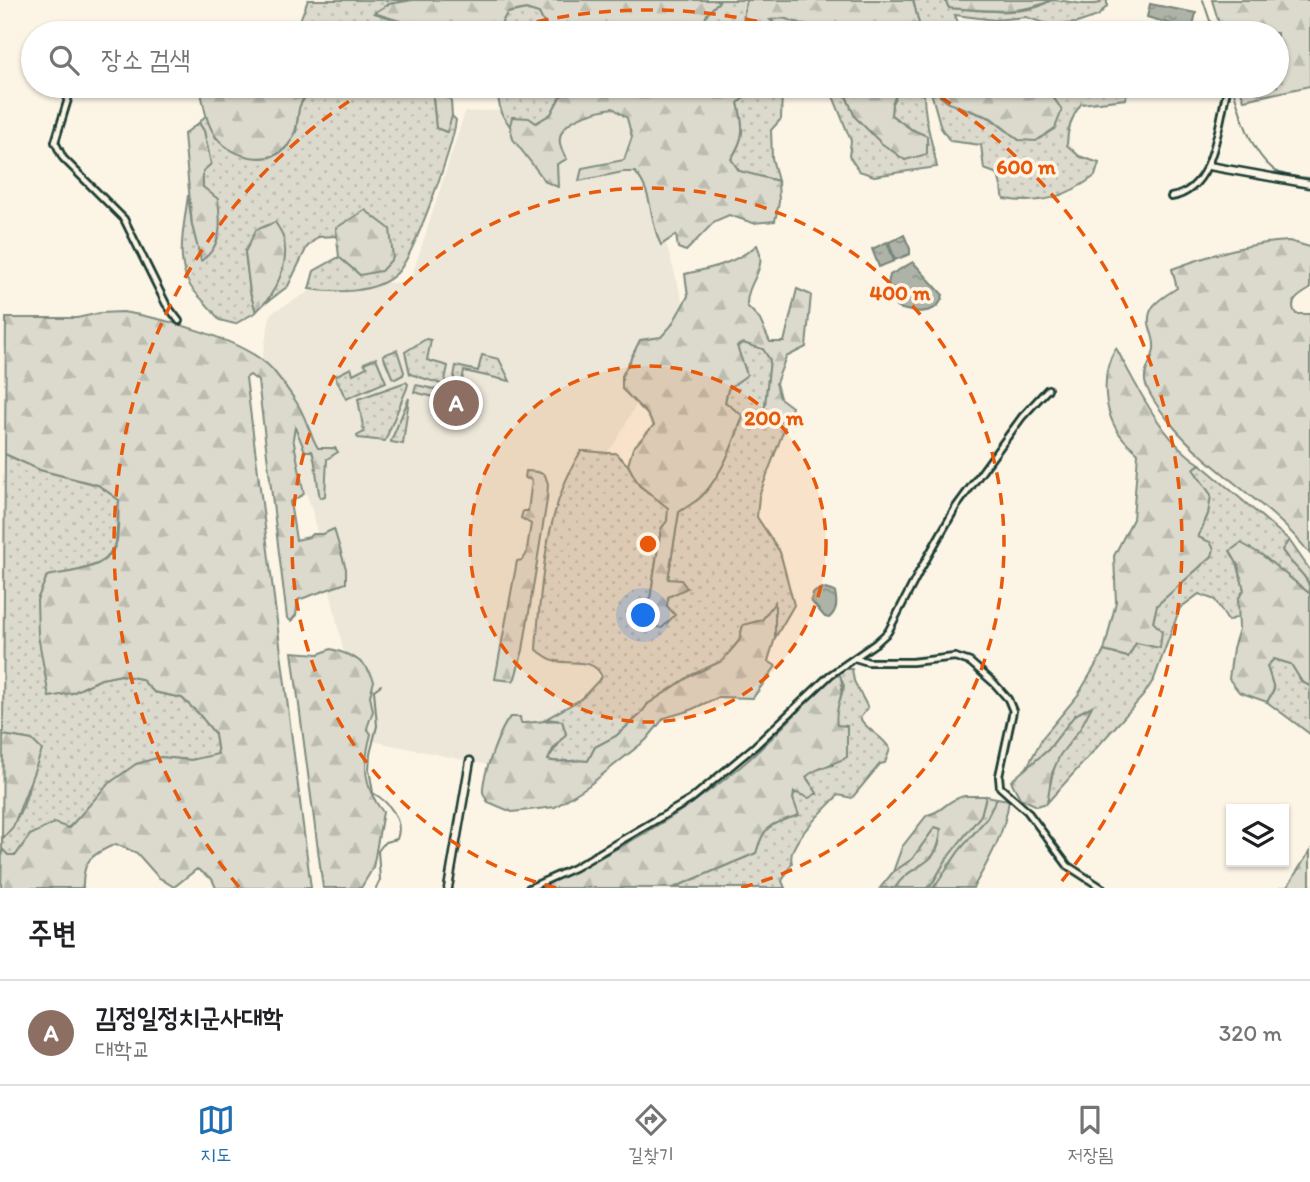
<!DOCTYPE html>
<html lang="ko">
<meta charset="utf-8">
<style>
body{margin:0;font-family:Itim,"Poor Story",sans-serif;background:#f2f2f2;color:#202124}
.controls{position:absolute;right:21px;bottom:21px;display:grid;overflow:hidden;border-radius:0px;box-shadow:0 2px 5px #0004}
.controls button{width:63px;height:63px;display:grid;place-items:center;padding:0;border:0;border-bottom:2px solid #e0e0e0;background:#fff;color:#202124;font:35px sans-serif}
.you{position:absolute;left:644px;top:616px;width:24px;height:24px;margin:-18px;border:5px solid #fff;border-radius:50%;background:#1a73e8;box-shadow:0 0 0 10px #1a73e833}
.badge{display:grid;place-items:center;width:46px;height:46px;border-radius:50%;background:#1f6fb2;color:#fff;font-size:23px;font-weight:700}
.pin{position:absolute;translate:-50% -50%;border:4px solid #fff;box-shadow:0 2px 7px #0006}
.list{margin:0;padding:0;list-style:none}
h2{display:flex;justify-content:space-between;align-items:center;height:91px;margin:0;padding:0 28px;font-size:30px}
h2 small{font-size:23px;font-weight:400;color:#757577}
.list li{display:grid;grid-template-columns:46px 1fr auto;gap:21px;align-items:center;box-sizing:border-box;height:105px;padding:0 28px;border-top:2px solid #e0e0e0}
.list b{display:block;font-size:26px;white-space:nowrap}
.list p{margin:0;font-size:23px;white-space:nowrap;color:#757577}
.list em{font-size:23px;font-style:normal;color:#757577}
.icon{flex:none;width:38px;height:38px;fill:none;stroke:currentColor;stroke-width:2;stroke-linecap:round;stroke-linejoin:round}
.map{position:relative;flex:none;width:1310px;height:888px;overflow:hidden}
.search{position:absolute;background:#fff;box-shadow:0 2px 5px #0004;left:21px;right:21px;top:21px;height:77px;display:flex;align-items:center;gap:18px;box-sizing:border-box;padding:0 24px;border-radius:38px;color:#757577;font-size:26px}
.sheet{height:196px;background:#fff}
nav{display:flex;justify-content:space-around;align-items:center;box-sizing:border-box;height:98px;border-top:2px solid #e0e0e0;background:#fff;font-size:19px;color:#757577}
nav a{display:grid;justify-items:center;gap:4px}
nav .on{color:#1f6fb2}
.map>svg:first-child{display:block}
</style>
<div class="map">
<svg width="1310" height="888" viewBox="0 0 1310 888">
<defs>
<pattern id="grass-dots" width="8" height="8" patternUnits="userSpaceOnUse" patternTransform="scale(1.75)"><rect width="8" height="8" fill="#dcdacc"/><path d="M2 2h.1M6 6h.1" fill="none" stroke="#bcbcb0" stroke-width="1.8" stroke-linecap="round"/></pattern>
<pattern id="forest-firs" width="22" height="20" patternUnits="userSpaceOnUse" patternTransform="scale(1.75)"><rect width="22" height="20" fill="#dcdacc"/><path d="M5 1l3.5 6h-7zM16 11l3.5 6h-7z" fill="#bcbcb0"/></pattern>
<pattern id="water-ripples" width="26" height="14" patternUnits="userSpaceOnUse" patternTransform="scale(1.75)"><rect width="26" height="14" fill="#aeb3a7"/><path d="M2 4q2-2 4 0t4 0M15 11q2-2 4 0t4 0" fill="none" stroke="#8d9389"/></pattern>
</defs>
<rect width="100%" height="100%" fill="#fcf5e5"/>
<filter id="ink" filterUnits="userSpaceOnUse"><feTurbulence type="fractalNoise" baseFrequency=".0143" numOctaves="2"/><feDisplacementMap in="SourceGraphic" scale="14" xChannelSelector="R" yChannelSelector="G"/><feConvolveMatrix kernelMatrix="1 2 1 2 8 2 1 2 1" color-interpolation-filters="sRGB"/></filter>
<g filter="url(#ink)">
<polygon fill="#ece7d8" points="626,103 686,313 615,443 551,519 536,632 592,662 600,679 498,767 363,739 312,510 261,363 271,313 319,286 410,282 465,112"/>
<g fill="url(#grass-dots)" stroke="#7e8c80" stroke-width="2">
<polygon points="308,0 413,0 389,4 375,13 426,29 426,33 295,33"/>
<polygon points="720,0 747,0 744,12 743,33 700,33 707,14"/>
<path d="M913,0H945L949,8C976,10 1011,15 1037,7C1043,6 1047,1 1052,0C1069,0 1084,7 1101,3L1099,0H1107V6L1098,16L1077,23L1050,25L1026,17L995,20L955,15L959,25L978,33H918L919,24Z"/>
<polygon points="526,9 539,13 549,33 506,33 501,24 507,13"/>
<polygon points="783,18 831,33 784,33 770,19"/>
<path d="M312,86H427L433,96L436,127L446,132L452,116L456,120C453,146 414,256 397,273C376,294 336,293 309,289L314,271L339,257L360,275L336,228V236L318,237L307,247L288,286L266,303L278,281L245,252L250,292L256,312L235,324L219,320C211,307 200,299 191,287C174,263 185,222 188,195L192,225L202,261L203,171L211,164L204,131L199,123L206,115L216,138L262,158L278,154L287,147L296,132L299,107Z"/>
<polygon points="496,86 575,86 560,97 551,114 536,123 513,117 510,126 501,113"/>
<path d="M768,86H785L782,93L781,119L771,130L772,158L778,181L739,171L731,159C745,138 744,127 738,103L749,93Z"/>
<path d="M829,86H842L855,117L881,142L905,160L911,129L891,115L892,103L901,86H947L940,96L949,103L990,118L1019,140L1051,94L1031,86H1127L1126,99L1081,104C1072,116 1067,130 1067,145L1079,156L1099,163L1095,176C1066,197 1041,205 1004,199L998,174L984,169L981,145L950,141L941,128L931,92L924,89C923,116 932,141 937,167L874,176L859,171L849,156L851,141Z"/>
<polygon points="426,339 431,340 427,360 448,366 444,385 410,374 405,352"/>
<path d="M743,343L763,349L770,360L764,414L786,424L759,496L757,517L780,552L794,605L775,638V604L762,620L743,625L739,641L722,661L692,675L648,704L640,715L616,736L595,747L588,761C575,759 560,764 547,760L566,734L562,721L546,719L581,699L602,677C594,657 573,665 556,661C548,659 542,654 536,649C541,583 545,509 581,451C593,450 602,454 615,453L628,465L639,485L669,508L667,521L661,529L646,625L674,615L667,606L668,596L687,588L668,579L679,512C717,485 728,460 743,417L725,402L728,389L747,375L736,346Z"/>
<polygon points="397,350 404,372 403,375 395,379 392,377 383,355"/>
<polygon points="482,355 499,359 510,381 464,371 460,389 452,388 456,366 478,371"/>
<polygon points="376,358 386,382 346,399 335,376 351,368 353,374 367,367 364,363"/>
<polygon points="406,382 408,384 407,388 385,441 358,438 357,436 364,432 358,399"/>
<polygon points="416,385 448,392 446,400 414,392"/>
<polygon points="409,398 403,444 391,442 391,441"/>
<path d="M5,454L40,470L98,485L119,500L116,543L104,562L82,569L72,693L101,679L121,675L142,679L154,692L182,698L199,714L215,734L218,755L191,760L160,757L84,813L68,828L30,835L16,855H8L2,849V839C29,810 33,778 32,740L3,735Z"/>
<path d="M1200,464L1289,540L1282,550C1291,566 1310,573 1310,594L1262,555L1256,552L1231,551L1238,565L1244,590L1238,599L1240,616L1228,621L1215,600L1199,594L1180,608L1154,679L1143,696L1047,803C1050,786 1052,769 1060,754C1070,737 1083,725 1091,707L1075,715L1048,750L1026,769L1043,737L1078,695L1104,651L1128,657L1136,643L1148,644L1157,605L1212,556L1198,537L1208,514L1211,495L1193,469Z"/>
<polygon points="1274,659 1291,664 1302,682 1310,686 1310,734 1267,702 1274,689 1267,666"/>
<path d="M845,669H852L854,681L868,708L860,718C867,731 882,735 890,749L885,763L880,764L852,798L838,795C825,810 785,844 792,863L782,881L785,888H673L756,853C764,824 771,824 798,815L793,799L794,792L817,794L806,777L812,771L833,765L835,717L844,686L840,676L832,677Z"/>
<polygon points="986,796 997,798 987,818 959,851 934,887 926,888 932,884 947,858 981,815"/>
<path d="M935,827L941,829C938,871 913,860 895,888H880L893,872L912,859Z"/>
</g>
<g fill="url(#forest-firs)" stroke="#7e8c80" stroke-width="2">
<polygon points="413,0 720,0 707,14 700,33 549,33 539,13 526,9 507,13 501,24 506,33 426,33 426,29 374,13 389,4"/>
<polygon points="747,0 913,0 919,24 918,33 831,33 783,18 770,20 784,33 743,33 744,12"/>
<path d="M945,0H1052C1020,16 983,10 949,8Z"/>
<polygon points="1212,0 1310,0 1310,86 1244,100 1239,86 1277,86 1277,33 1222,33"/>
<path d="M205,86H312C308,93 300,101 299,109C296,123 298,133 288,145C270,167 233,158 217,138C207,126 204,107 201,92Z"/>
<polygon points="427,86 450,86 452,116 447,132 436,128 433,96"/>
<path d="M575,86H768L749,93L738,103C744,128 745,137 731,159L739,171L778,181L779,202L775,221L753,223L729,215L715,221L686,251L678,248L676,235L661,245C649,222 654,193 635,172H623L579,181L582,168L624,160L632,137L627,118L613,108C584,113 543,125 567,159L557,164L558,187L546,182L513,139L510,126L512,117L529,118L536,123L551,114L560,97Z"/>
<polygon points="842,86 901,86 892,103 891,115 911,129 927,136 927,154 905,160 881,143 855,117"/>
<polygon points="947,86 1030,86 1051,94 1062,110 1055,128 1036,141 1019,140 991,118 949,103 940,96"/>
<path d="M199,123L204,131L211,164L203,171V187L218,199C221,223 223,246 201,261L192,225L184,134Z"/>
<polygon points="365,210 390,229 393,258 381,271 360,275 339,257 336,228"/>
<path d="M275,222C278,227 282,232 283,237C291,263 275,295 256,312L250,292L245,252L256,230Z"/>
<path d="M1289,241L1310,247V289C1300,295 1287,302 1296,314H1310V554C1272,504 1213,474 1172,425C1163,414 1151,399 1146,385C1141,373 1153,361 1154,349C1155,341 1152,335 1150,328C1144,306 1162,298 1177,288L1172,269C1210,255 1248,243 1289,241Z"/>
<path d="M757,245C769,270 746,281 747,306L759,318L770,342H784L797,289L811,295L806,347L786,357L776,383L780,398L792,407L786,424L764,415L770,360L763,349L743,343L737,346L747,375L728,389L725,402L743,416C733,444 723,473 702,496C696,502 686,507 679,512L668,579L681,580L687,588L668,597L667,606L675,615L662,628L646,625L661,529L667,521L668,508L639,485L628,465L633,448L654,425L646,413L622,389V376L640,340L661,337L671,326L688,296L685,274C712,268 736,263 757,245Z"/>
<path d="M123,312C163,318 245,340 272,369C280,378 288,390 295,400C305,414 309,433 318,448H335L338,452L327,459L325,496L320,498C317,486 316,460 312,451H305L295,427L293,438L304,494L290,502L296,540L309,537L312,534H323L334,529L346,569V583L298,600L296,615L291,621L287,618L258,381L250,375L246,378L311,888H216L212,879L197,869L174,887L158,877L137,853L116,844C92,854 82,860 83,888H1L2,849L8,855H16L30,835L54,823L69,828L108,784L136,764L160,757L191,760L218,754L215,734L199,714L182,698L154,692L141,679L121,675L101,679L72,693L49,697L38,635L37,600L47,576C72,571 111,570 117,540C119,527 118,513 119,500L98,485L40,470L5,454L6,318H77L100,313Z"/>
<path d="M1116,348C1138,388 1161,439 1200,464L1193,469L1211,495L1208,514L1198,537L1210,542L1214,549L1212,556L1157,605L1153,622L1162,631L1160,648L1136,643L1128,657L1104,651L1116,602L1114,556L1133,519L1138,453C1133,448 1126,443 1122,437C1103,415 1100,372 1116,348Z"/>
<polygon points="526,471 538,472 545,475 548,484 547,500 523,650 515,678 513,681 495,679 517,561 522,560 526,555 531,524 521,518 523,511 528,511 532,480 525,478"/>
<path d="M1289,540L1310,570V585C1302,571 1290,563 1282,550Z"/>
<polygon points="1241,543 1262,555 1310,594 1310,686 1302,682 1291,664 1274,659 1267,666 1274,689 1267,702 1239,692 1229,679 1233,648 1239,629 1238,599 1244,590 1238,565 1230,551"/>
<path d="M775,602V638L768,661L776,666L753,698L719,697L688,711L664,718L646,740L588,786L555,807L512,812L488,802C487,801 483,793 483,792C482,776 500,729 510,717H520L521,723C536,723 547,719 562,721L566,734L553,749L548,760C560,764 575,759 588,761L595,747L616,736L640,715L648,704L692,675L722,661L739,641L743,625L762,620Z"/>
<path d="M331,649C350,654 367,661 374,681L370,696L373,711L367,728L371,734C363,764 363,787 383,812L373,868L361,888H323L292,652L319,654Z"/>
<path d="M840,675C847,695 833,706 837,725L847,726V757C834,765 816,767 806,777L817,793L809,798L794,792L793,799L799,815C771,824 764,824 756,853L673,888H537C607,857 681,816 740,767C773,740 802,706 832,677Z"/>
<polygon points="1092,706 1080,729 1060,755 1052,773 1047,803 1037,806 1020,798 1011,781 1048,750 1075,715"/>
<polygon points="3,735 32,740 42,750 13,827 2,839"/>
<path d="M964,796H986L981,815L947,858L932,884L926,888H895C912,860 939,871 941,829L935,827L912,859L893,872L902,847L927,815C944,812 944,801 964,796Z"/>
<path d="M997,798L1009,800C1005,833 989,860 973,888H934L959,851L987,818Z"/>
<polygon points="1310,851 1310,888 1279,888 1287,887"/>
</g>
<g fill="url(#water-ripples)" stroke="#758479" stroke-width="2">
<polygon points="1150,4 1196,13 1192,30 1147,17"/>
<polygon points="904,235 910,249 910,254 895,260 889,242"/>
<polygon points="887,242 894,261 879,267 872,249"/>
<path d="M913,262L943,295C938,317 912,313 896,307L887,288L890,275Z"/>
<path d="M822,588L835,592C837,602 838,610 829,618L825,617L811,601L813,593Z"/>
</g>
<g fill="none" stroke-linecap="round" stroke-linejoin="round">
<g stroke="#758479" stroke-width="2">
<polyline points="1203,0 1214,33"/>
<path d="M1232,86C1241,113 1249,150 1273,169C1281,176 1299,177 1310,178"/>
<path d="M376,888L380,880L378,851L385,842L397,839C404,820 389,802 373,793L369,769L370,754L377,726L374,690L381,685"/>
</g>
<g stroke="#1f3d34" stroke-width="10">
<g id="minor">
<polyline points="72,86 55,142 63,158 124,219 166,304 179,321"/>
<path d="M1171,197C1216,190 1218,121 1228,86"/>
<polyline points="855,658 868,662 912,662 955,657 970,662 994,683 1008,699 1013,711 999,776 1000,787 1027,811 1068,866 1102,888"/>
<polyline points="529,888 574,868 690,800 755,746 830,675 876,643 888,632 919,572 956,507 1022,417 1048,389"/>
</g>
</g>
<g stroke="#1f3d34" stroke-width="11">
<g id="tertiary">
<polyline points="1209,166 1310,184"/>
<polyline points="448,888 470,761"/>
</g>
</g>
<use href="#minor" stroke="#fcf5e5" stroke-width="4.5"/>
<use href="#tertiary" stroke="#fcf5e5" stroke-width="6"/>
</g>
</g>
<circle cx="648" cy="544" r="178" fill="#e8590c" fill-opacity=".12"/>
<g fill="none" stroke="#e8590c" stroke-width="3.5" stroke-dasharray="12 9">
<circle cx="648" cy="544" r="178"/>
<path d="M556 888A356 356 0 1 1 740 888"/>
<path d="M239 887A534 534 0 0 1 373 86M496 32A534 534 0 0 1 800 32M923 86A534 534 0 0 1 1057 887"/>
</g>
<circle cx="648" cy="544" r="10" fill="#e8590c" stroke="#fcf5e5" stroke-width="3.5"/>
<g font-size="21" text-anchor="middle" font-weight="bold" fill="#e8590c" stroke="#fcf5e5" stroke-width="7" stroke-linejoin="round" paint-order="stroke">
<text x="1026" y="174">600 m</text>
<text x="900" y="300">400 m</text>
<text x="774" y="425">200 m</text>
</g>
</svg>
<div class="controls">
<button><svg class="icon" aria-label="layers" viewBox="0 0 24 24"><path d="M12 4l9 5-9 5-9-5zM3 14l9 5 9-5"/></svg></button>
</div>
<div class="you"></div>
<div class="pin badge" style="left:456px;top:403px;background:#8d6e63">A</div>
<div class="search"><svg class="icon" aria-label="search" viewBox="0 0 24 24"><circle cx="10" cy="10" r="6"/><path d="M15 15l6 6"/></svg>장소 검색</div>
</div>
<section class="sheet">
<h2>주변<small></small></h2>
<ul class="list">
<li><span class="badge" style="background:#8d6e63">A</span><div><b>김정일정치군사대학</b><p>대학교</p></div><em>320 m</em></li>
</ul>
</section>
<nav>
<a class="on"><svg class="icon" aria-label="map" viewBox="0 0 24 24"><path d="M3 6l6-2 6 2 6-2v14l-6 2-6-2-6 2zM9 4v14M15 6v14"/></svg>지도</a>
<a><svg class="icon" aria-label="directions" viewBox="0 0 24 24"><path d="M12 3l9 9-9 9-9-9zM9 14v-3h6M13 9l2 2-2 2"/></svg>길찾기</a>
<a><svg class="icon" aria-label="saved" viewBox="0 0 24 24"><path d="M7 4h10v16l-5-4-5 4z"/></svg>저장됨</a>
</nav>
